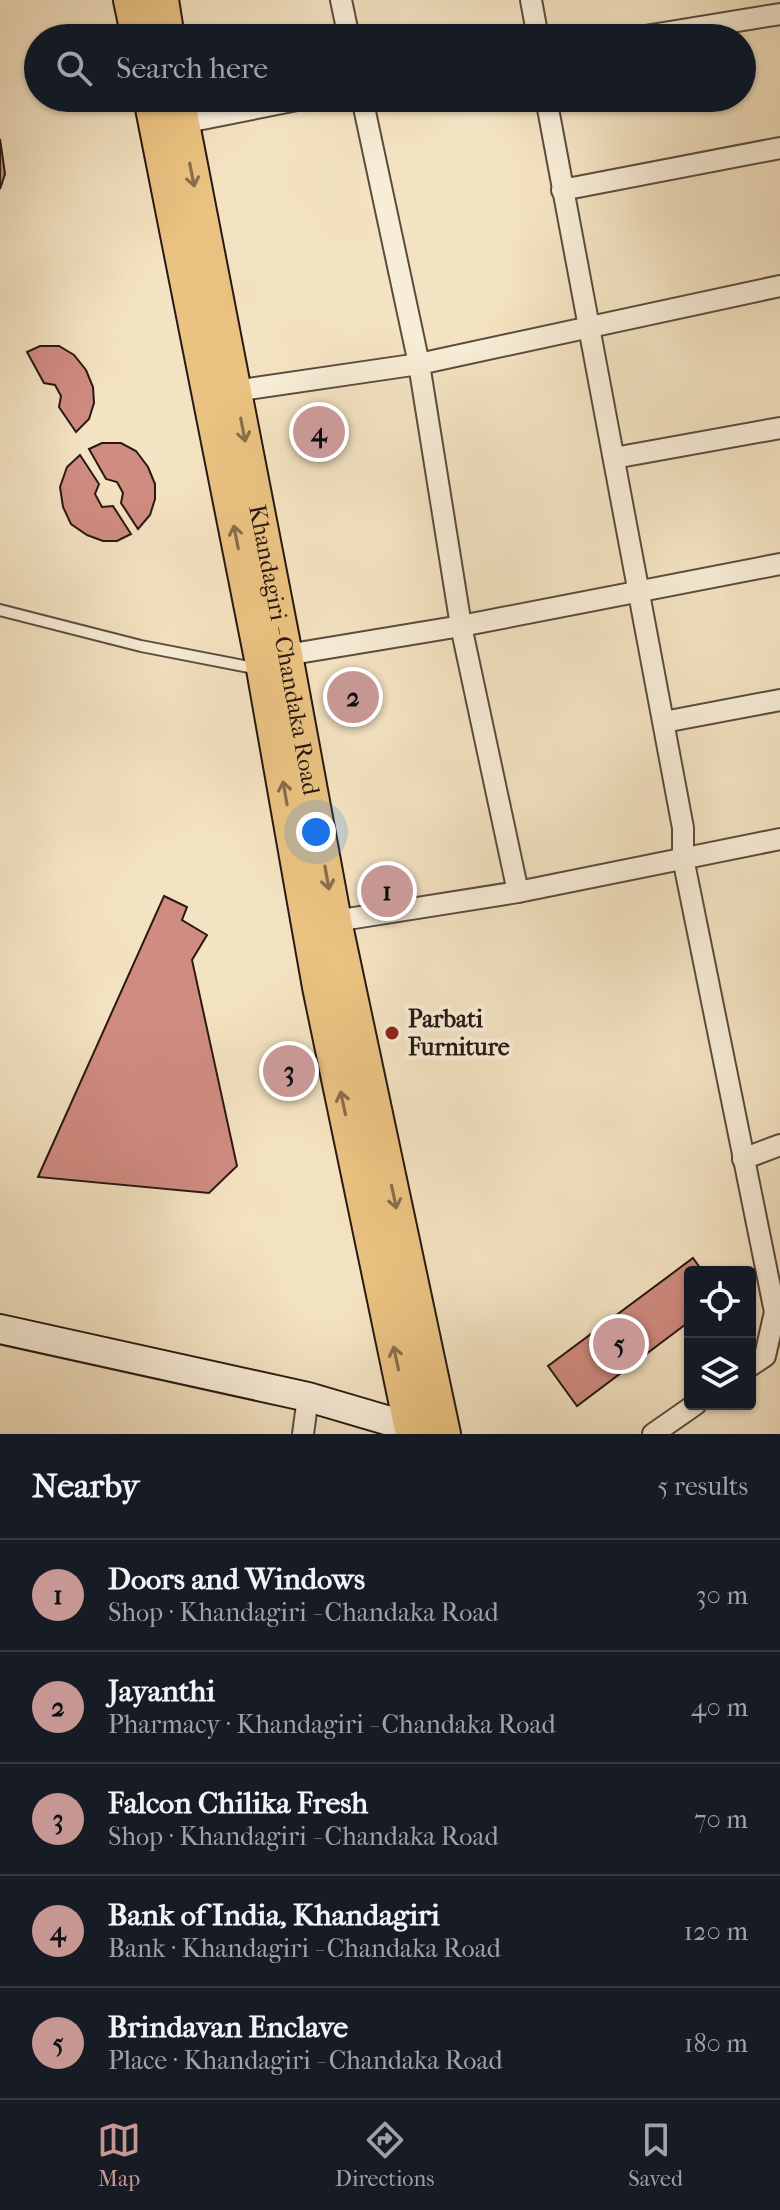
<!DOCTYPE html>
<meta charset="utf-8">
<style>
body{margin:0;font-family:"IM FELL French Canon",serif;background:#20242c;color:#f1f3f6}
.controls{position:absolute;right:24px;bottom:24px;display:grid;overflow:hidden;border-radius:8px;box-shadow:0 2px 6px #0004}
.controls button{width:72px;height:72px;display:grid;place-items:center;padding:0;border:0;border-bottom:2px solid #363941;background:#171b24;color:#f1f3f6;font:40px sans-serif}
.you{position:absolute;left:316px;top:832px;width:28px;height:28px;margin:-20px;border:6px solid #fff;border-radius:50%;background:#1a73e8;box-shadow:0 0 0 12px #1a73e833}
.badge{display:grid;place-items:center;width:52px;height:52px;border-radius:50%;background:#c59692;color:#111;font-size:26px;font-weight:700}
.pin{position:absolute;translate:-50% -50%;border:4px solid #fff;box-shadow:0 2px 8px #0006}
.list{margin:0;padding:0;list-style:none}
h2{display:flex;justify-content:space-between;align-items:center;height:104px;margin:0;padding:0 32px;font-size:34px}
h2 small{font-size:26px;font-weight:400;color:#9ea1a6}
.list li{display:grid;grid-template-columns:52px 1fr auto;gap:24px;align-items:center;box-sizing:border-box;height:112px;padding:0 32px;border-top:2px solid #363941}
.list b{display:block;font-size:30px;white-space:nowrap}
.list p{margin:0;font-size:26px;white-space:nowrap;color:#9ea1a6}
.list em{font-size:26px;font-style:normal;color:#9ea1a6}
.icon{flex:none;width:44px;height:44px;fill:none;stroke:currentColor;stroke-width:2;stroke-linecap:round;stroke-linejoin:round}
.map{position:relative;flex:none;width:780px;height:1434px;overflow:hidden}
.search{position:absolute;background:#171b24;box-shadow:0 2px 6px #0004;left:24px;right:24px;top:24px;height:88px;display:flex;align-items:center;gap:20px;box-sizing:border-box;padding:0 28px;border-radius:44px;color:#9ea1a6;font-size:30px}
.sheet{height:664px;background:#171b24}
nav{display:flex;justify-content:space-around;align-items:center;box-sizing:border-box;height:112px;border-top:2px solid #363941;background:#171b24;font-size:22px;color:#9ea1a6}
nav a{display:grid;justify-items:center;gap:4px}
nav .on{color:#c59692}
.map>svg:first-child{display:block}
</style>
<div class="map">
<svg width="780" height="1434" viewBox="0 0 780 1434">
<rect width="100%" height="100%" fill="#f4e3c2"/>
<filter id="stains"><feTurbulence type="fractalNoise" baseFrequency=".0025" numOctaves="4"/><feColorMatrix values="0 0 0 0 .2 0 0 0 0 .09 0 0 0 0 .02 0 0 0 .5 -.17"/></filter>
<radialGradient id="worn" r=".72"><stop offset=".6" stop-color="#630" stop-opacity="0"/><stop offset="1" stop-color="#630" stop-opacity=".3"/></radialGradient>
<g fill="#d18c82" stroke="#271913" stroke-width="2">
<polygon points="0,139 5,174 0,189"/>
<polygon points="40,346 59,346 74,355 86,370 93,387 94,403 89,419 76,432 59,407 61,396 55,385 44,383 27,352"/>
<polygon points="102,443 121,443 136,451 148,467 155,484 155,499 150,515 138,529 121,503 123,493 117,482 106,479 89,449"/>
<polygon points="80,455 99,484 95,494 102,507 113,506 131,534 117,541 103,541 87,535 71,524 63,507 60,487 67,467"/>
<polygon points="164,896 187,907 182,920 207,935 192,960 237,1166 209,1193 38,1177"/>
<polygon points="300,1057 304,1082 279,1088 273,1061"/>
<polygon points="693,1258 703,1272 690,1272 690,1321 577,1406 548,1366"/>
</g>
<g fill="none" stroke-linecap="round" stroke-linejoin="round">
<g stroke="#5a4c3f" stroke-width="14">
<polyline id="lane" points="0,610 141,646 259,669"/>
</g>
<g stroke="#5a4c3f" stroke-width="24">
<g id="street">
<polyline points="341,0 349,38"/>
<polyline points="531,0 538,38"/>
<polyline points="633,38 780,14"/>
<polyline points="362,98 419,364 461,626 518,892"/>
<polyline points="546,98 683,828 683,858 775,1312 765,1356 750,1366"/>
<polyline points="182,123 307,98"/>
<polyline points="562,190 780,148"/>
<polyline points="235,391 419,364 780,286"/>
<polyline points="614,458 780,428"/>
<polyline points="286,655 461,626 780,564"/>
<polyline points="664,722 780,700"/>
<polyline points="335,921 518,892 780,839"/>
<polyline points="743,1159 780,1145"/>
<polyline points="303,1434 308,1397"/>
<polyline points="653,1434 696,1404"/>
</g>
</g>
<g stroke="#271913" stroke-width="32">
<polyline id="secondary" points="0,1329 308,1397 410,1427 431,1424"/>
</g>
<g stroke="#271913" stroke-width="36">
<g id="primary">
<polyline points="130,0 138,38"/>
<polyline points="162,0 168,38"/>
<polyline points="150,98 263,669 319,987 412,1434"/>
<path id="s1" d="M178,98L286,655L335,921L444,1434"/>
</g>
</g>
<use href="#lane" stroke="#f8edd7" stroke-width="10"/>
<use href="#street" stroke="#f8edd7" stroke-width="20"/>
<use href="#secondary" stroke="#f8edd7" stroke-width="28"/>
<use href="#primary" stroke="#eac281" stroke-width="32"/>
</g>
<defs><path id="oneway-shaft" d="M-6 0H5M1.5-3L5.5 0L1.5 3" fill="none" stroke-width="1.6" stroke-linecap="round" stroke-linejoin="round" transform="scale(2)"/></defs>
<g stroke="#886e4a">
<use href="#oneway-shaft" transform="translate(192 175) rotate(79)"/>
<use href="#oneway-shaft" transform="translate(243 430) rotate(79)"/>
<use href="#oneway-shaft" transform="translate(236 537) rotate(-101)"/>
<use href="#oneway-shaft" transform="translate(285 793) rotate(-100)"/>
<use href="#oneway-shaft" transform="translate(327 878) rotate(80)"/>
<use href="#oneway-shaft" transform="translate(343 1103) rotate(-102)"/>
<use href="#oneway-shaft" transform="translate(394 1197) rotate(78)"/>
<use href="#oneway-shaft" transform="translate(396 1358) rotate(-102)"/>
</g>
<circle fill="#8f2418" stroke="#f8edd7" stroke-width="3" cx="392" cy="1033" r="8"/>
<g text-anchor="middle" stroke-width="8" stroke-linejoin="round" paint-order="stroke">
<g font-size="24" fill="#271913" stroke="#f8edd7">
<text dy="8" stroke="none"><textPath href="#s1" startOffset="562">Khandagiri - Chandaka Road</textPath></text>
</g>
<g font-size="24" font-weight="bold" fill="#271913" stroke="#f8edd7" text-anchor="start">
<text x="408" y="1027">Parbati<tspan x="408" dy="28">Furniture</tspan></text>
</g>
</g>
<rect width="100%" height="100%" filter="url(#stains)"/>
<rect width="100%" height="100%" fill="url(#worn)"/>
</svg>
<div class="controls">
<button><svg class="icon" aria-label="locate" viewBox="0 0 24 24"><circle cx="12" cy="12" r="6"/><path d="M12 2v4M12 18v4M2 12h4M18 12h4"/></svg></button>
<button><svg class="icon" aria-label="layers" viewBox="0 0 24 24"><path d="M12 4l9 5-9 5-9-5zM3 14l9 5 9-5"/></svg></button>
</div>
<div class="you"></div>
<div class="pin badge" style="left:387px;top:891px">1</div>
<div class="pin badge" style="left:353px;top:697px">2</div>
<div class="pin badge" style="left:289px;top:1071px">3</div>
<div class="pin badge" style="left:319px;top:432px">4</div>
<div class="pin badge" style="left:619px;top:1344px">5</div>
<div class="search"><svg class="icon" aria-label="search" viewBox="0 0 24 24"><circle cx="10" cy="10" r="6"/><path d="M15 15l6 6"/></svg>Search here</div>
</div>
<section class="sheet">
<h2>Nearby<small>5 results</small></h2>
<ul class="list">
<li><span class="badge">1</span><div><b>Doors and Windows</b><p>Shop · Khandagiri - Chandaka Road</p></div><em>30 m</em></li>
<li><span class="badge">2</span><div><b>Jayanthi</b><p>Pharmacy · Khandagiri - Chandaka Road</p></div><em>40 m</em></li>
<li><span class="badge">3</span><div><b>Falcon Chilika Fresh</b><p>Shop · Khandagiri - Chandaka Road</p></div><em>70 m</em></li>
<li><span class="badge">4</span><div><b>Bank of India, Khandagiri</b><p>Bank · Khandagiri - Chandaka Road</p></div><em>120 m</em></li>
<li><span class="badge">5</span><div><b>Brindavan Enclave</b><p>Place · Khandagiri - Chandaka Road</p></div><em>180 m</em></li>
</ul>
</section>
<nav>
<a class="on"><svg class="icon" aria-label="map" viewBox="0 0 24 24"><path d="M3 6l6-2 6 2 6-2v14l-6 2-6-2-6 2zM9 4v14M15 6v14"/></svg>Map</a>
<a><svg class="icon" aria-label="directions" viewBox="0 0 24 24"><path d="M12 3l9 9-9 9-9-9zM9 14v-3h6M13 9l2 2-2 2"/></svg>Directions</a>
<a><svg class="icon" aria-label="saved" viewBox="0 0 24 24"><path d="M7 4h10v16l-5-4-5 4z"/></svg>Saved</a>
</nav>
